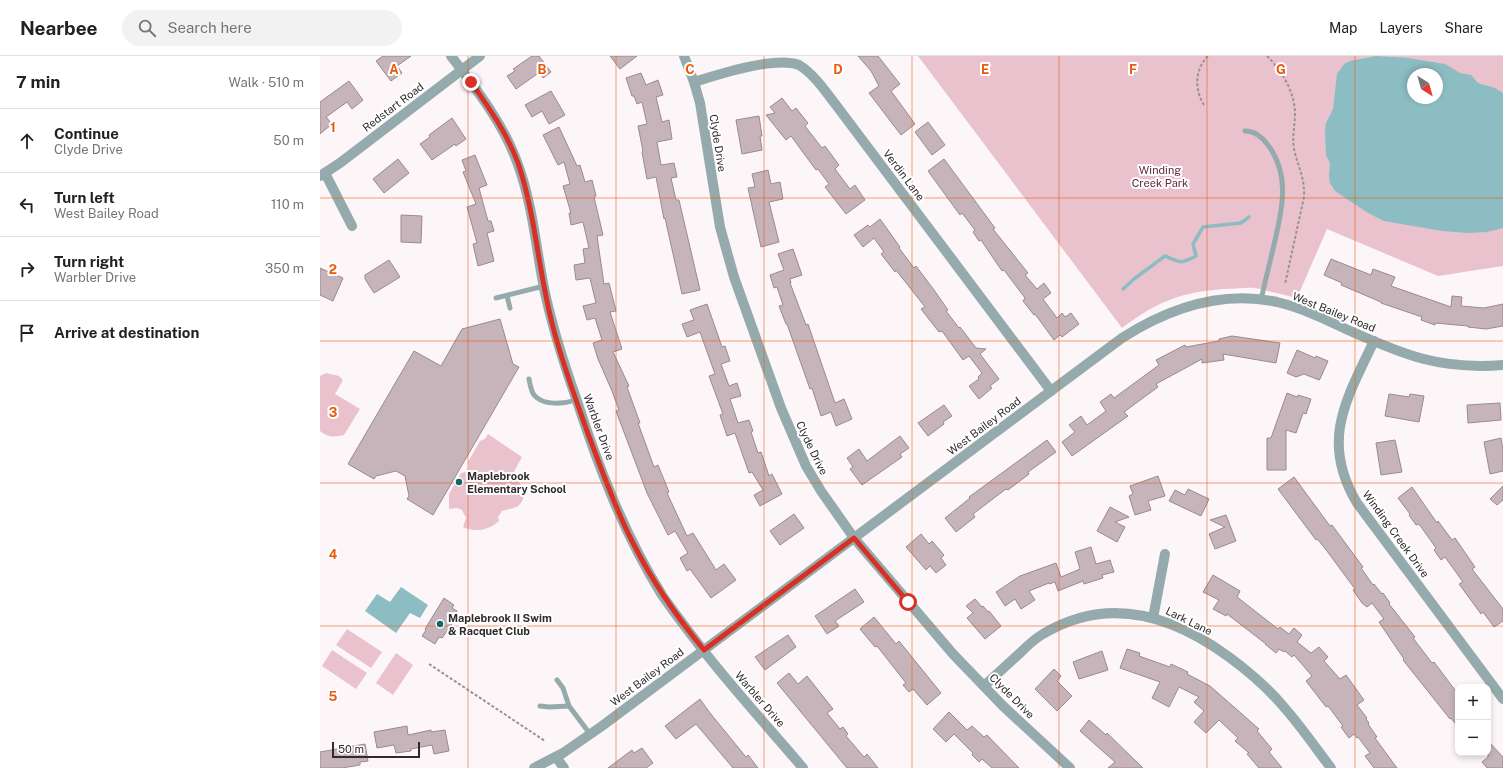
<!DOCTYPE html>
<meta charset="utf-8">
<style>
body{margin:0;font-family:"Public Sans",sans-serif;background:#f2f2f2;color:#202124}
.controls{position:absolute;right:12px;bottom:12px;display:grid;overflow:hidden;border-radius:8px;box-shadow:0 2px 6px #0003}
.controls button{width:36px;height:36px;display:grid;place-items:center;padding:0;border:0;border-bottom:1px solid #e0e0e0;background:#fff;color:#202124;font:20px sans-serif}
.compass{position:absolute;left:1087px;top:12px;width:36px;height:36px;border-radius:50%;background:#fff;box-shadow:0 2px 6px #0003;rotate:143deg}
.scale{position:absolute;left:12px;bottom:10px;width:88px;box-sizing:border-box;padding-left:4px;border:2px solid #302a2b;border-top:0;font-size:11px;line-height:14px;white-space:nowrap;color:#302a2b;-webkit-text-stroke:3px #fff;paint-order:stroke}
.stop{position:absolute;width:12px;height:12px;margin:-9px;border:3px solid #d93025;border-radius:50%;background:#fff}
.stop.end{background:#d93025;border-color:#fff;box-shadow:0 1px 4px #0008}
.list{margin:0;padding:0;list-style:none}
h2{display:flex;justify-content:space-between;align-items:center;height:52px;margin:0;padding:0 16px;font-size:17px}
h2 small{font-size:13px;font-weight:400;color:#757577}
.list li{display:grid;grid-template-columns:26px 1fr auto;gap:12px;align-items:center;box-sizing:border-box;height:64px;padding:0 16px;border-top:1px solid #e0e0e0}
.list b{display:block;font-size:15px;white-space:nowrap}
.list p{margin:0;font-size:13px;white-space:nowrap;color:#757577}
.list em{font-size:13px;font-style:normal;color:#757577}
.icon{flex:none;width:22px;height:22px;fill:none;stroke:currentColor;stroke-width:2;stroke-linecap:round;stroke-linejoin:round}
.map{position:relative;flex:none;width:1183px;height:712px;overflow:hidden}
header{display:flex;align-items:center;gap:24px;box-sizing:border-box;height:56px;padding:0 20px;background:#fff;border-bottom:1px solid #e0e0e0}
header strong{font-size:19px}
nav{display:flex;gap:22px;margin-inline-start:auto;font-size:14px}
.search{width:280px;height:36px;background:#f2f2f2;display:flex;align-items:center;gap:10px;box-sizing:border-box;padding:0 14px;border-radius:22px;color:#757577;font-size:15px}
main{display:flex}
aside{flex:1;background:#fff}
.map>svg:first-child{display:block}
</style>
<header>
<strong>Nearbee</strong>
<div class="search"><svg class="icon" aria-label="search" viewBox="0 0 24 24"><circle cx="10" cy="10" r="6"/><path d="M15 15l6 6"/></svg>Search here</div>
<nav><a>Map</a><a>Layers</a><a>Share</a></nav>
</header>
<main>
<aside>
<h2>7 min<small>Walk · 510 m</small></h2>
<ul class="list">
<li><svg class="icon" aria-label="ahead" viewBox="0 0 24 24"><path d="M12 20V5M6 11l6-6 6 6"/></svg><div><b>Continue</b><p>Clyde Drive</p></div><em>50 m</em></li>
<li><svg class="icon" aria-label="left" viewBox="0 0 24 24"><path d="M17 20v-9H6M10 6l-5 5 5 5"/></svg><div><b>Turn left</b><p>West Bailey Road</p></div><em>110 m</em></li>
<li><svg class="icon" aria-label="right" viewBox="0 0 24 24"><path d="M7 20v-9h11M14 6l5 5-5 5"/></svg><div><b>Turn right</b><p>Warbler Drive</p></div><em>350 m</em></li>
<li><svg class="icon" aria-label="arrive" viewBox="0 0 24 24"><path d="M6 21V4h12l-3 4 3 4H6"/></svg><div><b>Arrive at destination</b></div></li>
</ul>
</aside>
<div class="map">
<svg width="1183" height="712" viewBox="0 0 1183 712">
<rect width="100%" height="100%" fill="#fdf6f8"/>
<g fill="#eac2ce" fill-rule="evenodd">
<path d="M598,0H1183V210L1118,220L1007,173L977,242C963,239 949,235 935,232C925,231 914,233 904,233C860,236 837,246 802,272ZM1093,18H1117V42H1093Z"/>
<path d="M6,317L19,320L23,324L15,338L40,353L24,379C15,381 8,382 0,375V320Z"/>
<path d="M168,378L202,401L191,421C199,425 204,430 204,439C201,454 193,451 182,455L178,461L179,465C169,474 156,477 143,471L146,462L142,454L137,452L129,453V438L141,417L146,416L149,411L148,406L160,385L165,383Z"/>
<polygon points="27,573 62,596 51,612 16,589"/>
<polygon points="12,594 47,617 36,633 2,610"/>
<polygon points="76,597 93,609 73,639 56,627"/>
</g>
<g fill="#8cbdc2" fill-rule="evenodd">
<path d="M1056,0L1088,2L1125,8L1140,17L1151,19L1158,27L1175,32L1183,37V172L1167,176L1148,177L1122,175L1064,165L1048,157L1015,135L1010,127L1009,121L1010,107L1006,99L1005,74L1006,67L1013,53L1017,18L1024,8L1030,5ZM1093,18H1117V42H1093Z"/>
<polygon points="81,531 108,549 100,562 90,557 76,577 45,555 57,538 70,546"/>
</g>
<g fill="none" stroke-linecap="round" stroke-linejoin="round">
<path stroke="#8cbdc2" stroke-width="3.5" d="M803,233L814,223L845,200C860,207 861,208 876,200L873,188L883,171L921,167L929,161"/>
</g>
<g fill="#c6b4ba" stroke="#9a8a8e">
<polygon points="63,0 91,0 77,10 82,17 71,25 56,5"/>
<polygon points="212,0 219,0 231,16 223,22 220,16 196,33 187,20 195,15 193,13"/>
<polygon points="290,0 317,0 300,13"/>
<polygon points="538,0 558,0 580,28 571,35 595,68 581,79 549,37 559,30 551,15"/>
<polygon points="321,17 326,29 338,24 343,39 336,41 342,66 349,64 352,83 337,86 341,109 354,107 357,121 351,122 356,144 359,144 380,234 362,238 345,162 344,163 336,121 327,123 322,96 323,95 318,70 327,68 322,46 317,48 314,40 312,40 306,22"/>
<polygon points="29,25 43,44 32,53 27,46 6,61 12,68 0,78 0,46"/>
<polygon points="231,35 245,59 229,68 222,55 212,61 205,49"/>
<polygon points="462,42 472,55 476,52 488,67 485,70 502,92 505,90 519,109 515,113 530,133 535,129 545,144 526,158 505,131 509,128 498,113 496,114 471,80 466,84 446,59 455,57 450,51"/>
<polygon points="439,60 442,80 440,80 442,94 422,98 416,64"/>
<polygon points="132,62 146,83 136,90 135,88 112,104 100,88 110,81 109,79"/>
<polygon points="608,66 625,89 612,99 595,76"/>
<polygon points="239,71 257,110 260,109 265,126 272,124 276,140 274,141 283,179 277,180 284,228 289,227 296,255 290,256 302,293 293,296 309,330 307,331 320,367 318,367 334,411 338,409 349,436 347,437 367,480 373,477 396,514 404,508 416,524 391,542 370,513 367,515 360,502 368,497 355,475 348,479 327,437 296,355 299,354 292,335 278,303 273,287 282,284 275,262 267,264 263,250 276,247 270,222 256,224 254,209 265,207 263,193 269,192 263,166 251,169 249,157 251,157 243,130 250,128 244,106 238,109 223,79"/>
<polygon points="155,99 167,129 159,132 168,165 171,165 174,175 167,177 174,205 158,210 153,188 157,187 147,151 156,148 143,116 146,115 142,104"/>
<polygon points="78,103 89,117 64,137 53,123"/>
<polygon points="624,103 675,172 673,173 708,217 705,219 717,233 724,227 731,237 723,243 737,262 742,257 745,261 751,257 759,268 742,281 740,279 734,284 715,258 714,259 703,245 705,242 684,214 682,215 661,184 659,185 653,176 655,174 642,157 640,159 608,115"/>
<polygon points="448,114 451,128 460,126 463,143 449,146 459,186 441,191 428,132 435,131 432,118"/>
<polygon points="81,159 102,160 101,187 81,186"/>
<polygon points="560,163 580,191 579,192 594,212 596,210 614,234 628,254 626,255 639,272 640,271 656,292 666,293 660,298 679,323 670,330 672,332 659,343 649,330 659,323 658,321 662,317 649,300 643,304 622,275 619,276 601,253 605,251 576,214 575,216 561,198 564,196 554,182 543,191 534,179 548,169 550,171"/>
<polygon points="473,193 482,219 470,223 471,227 470,227 486,269 488,268 515,347 524,343 532,363 516,370 511,356 501,360 492,332 490,333 467,268 466,268 459,250 463,249 457,231 454,232 450,219 464,214 458,198"/>
<polygon points="1011,203 1051,219 1053,213 1075,221 1071,230 1131,251 1132,240 1142,241 1141,250 1164,252 1183,248 1183,270 1166,273 1148,271 1148,270 1115,267 1115,269 1101,264 1102,261 1061,247 1061,246 1021,229 1022,227 1004,219"/>
<polygon points="69,204 80,221 54,237 45,223 45,219"/>
<polygon points="0,212 23,222 13,245 0,239"/>
<polygon points="387,248 402,291 405,290 410,305 401,308 409,330 417,327 421,340 410,343 418,367 429,364 433,375 431,376 438,397 441,396 449,420 452,418 462,438 440,450 434,439 443,434 432,416 429,417 415,377 407,380 400,359 403,358 389,320 395,318 380,276 367,281 362,268 374,264 370,254"/>
<polygon points="180,263 193,308 199,311 113,459 87,443 89,440 85,420 76,415 56,420 54,423 28,408 94,295 121,310 142,273"/>
<polygon points="912,280 960,287 956,307 903,298 904,304 882,307 882,303 836,328 838,331 804,356 808,360 752,400 742,386 755,376 749,369 761,360 767,369 786,355 780,346 791,338 794,342 839,309 836,304 865,289 866,291 899,285 899,283"/>
<polygon points="977,294 995,302 996,300 1008,305 1000,323 999,324 984,318 976,321 967,317"/>
<polygon points="967,337 977,341 978,339 991,343 986,358 983,357 976,377 966,374 966,414 947,414 947,382 951,382"/>
<polygon points="1069,338 1089,341 1090,338 1104,340 1099,366 1065,360"/>
<polygon points="1180,347 1181,364 1148,367 1147,349"/>
<polygon points="624,349 632,360 623,366 624,368 608,380 598,367"/>
<polygon points="580,380 589,392 580,398 582,401 542,429 530,413 533,411 527,402 539,393 547,405"/>
<polygon points="1181,382 1183,394 1183,415 1170,418 1164,386"/>
<polygon points="727,384 736,396 708,416 709,418 688,434 686,433 653,458 655,461 636,476 625,462 650,442 649,441"/>
<polygon points="1075,384 1082,416 1061,419 1056,387"/>
<polygon points="838,420 845,440 828,445 831,454 815,459 809,440 813,438 810,430"/>
<polygon points="974,421 1010,470 1012,469 1043,511 1041,512 1053,529 1054,528 1062,538 1063,537 1070,547 1069,548 1095,581 1093,582 1112,607 1114,606 1138,638 1138,671 1131,662 1130,663 1083,604 1084,603 1059,566 1064,563 1052,547 1047,551 1042,547 1033,534 1035,533 1004,491 997,483 996,484 958,433"/>
<polygon points="1183,430 1183,444 1177,449 1170,443"/>
<polygon points="1092,431 1117,467 1118,465 1132,484 1135,482 1155,511 1152,513 1183,553 1183,565 1174,571 1163,556 1161,558 1139,528 1143,526 1125,501 1121,504 1114,494 1116,492 1099,468 1096,469 1089,459 1090,458 1078,442"/>
<polygon points="868,433 889,443 881,460 849,445 855,434 865,439"/>
<polygon points="790,451 809,461 795,466 805,471 797,486 777,475"/>
<polygon points="474,458 484,472 460,489 450,475"/>
<polygon points="906,459 916,485 895,493 889,478 905,471 890,464"/>
<polygon points="601,478 609,488 612,485 624,499 621,502 626,509 616,517 610,510 606,514 586,491"/>
<polygon points="771,491 776,508 790,504 794,516 782,519 783,522 764,528 763,525 738,535 735,526 729,528 729,527 709,535 715,544 701,553 695,543 685,550 676,536 700,520 736,507 741,521 760,513 755,496"/>
<polygon points="893,519 920,535 917,541 958,573 960,571 969,578 974,572 982,579 977,586 991,597 999,591 1008,601 1004,605 1020,623 1026,619 1044,644 1037,649 1047,662 1046,663 1049,667 1048,668 1057,681 1055,682 1077,712 1054,712 1045,700 1050,697 1038,681 1037,682 1034,678 1029,682 1021,671 1023,670 1008,650 1006,651 986,625 992,620 974,599 972,601 965,595 964,596 959,593 956,597 945,588 946,588 907,558 906,560 893,553 899,544 883,536"/>
<polygon points="535,533 544,546 515,565 519,570 507,578 495,560"/>
<polygon points="124,542 134,549 132,552 137,555 132,562 135,564 122,582 119,581 115,588 102,580 106,574 105,573"/>
<polygon points="655,543 662,551 663,550 668,556 669,555 681,570 665,583 647,562 653,557 646,550"/>
<polygon points="554,561 576,588 579,585 621,637 607,649 593,633 589,636 583,629 586,627 557,590 555,591 540,573"/>
<polygon points="468,579 476,591 445,614 435,601"/>
<polygon points="807,593 820,597 819,600 850,611 851,608 868,616 867,618 890,630 939,673 937,675 952,693 949,696 962,712 939,712 927,698 929,697 915,685 918,682 899,664 886,677 874,666 884,655 874,646 879,641 859,631 849,651 832,642 840,626 800,612"/>
<polygon points="782,595 788,614 759,623 753,606"/>
<polygon points="734,613 741,620 737,625 752,640 737,655 715,633"/>
<polygon points="469,617 478,628 487,620 513,653 507,657 520,673 523,671 528,678 526,680 544,701 547,698 558,712 527,712 457,627"/>
<polygon points="380,643 390,657 426,701 428,699 438,712 413,712 376,668 356,683 345,670"/>
<polygon points="629,656 647,674 652,670 664,681 667,679 699,712 672,712 662,703 659,706 652,699 653,697 634,678 626,686 613,673"/>
<polygon points="769,664 786,679 787,677 823,712 788,712 795,706 760,675"/>
<polygon points="87,670 88,679 111,674 111,676 125,674 129,695 114,698 112,689 91,693 91,695 76,697 74,689 57,692 54,676"/>
<polygon points="1168,685 1183,701 1183,712 1167,712 1162,706 1168,701"/>
<polygon points="45,688 48,705 40,706 40,709 22,712 0,712 0,696"/>
<polygon points="322,692 333,707 326,712 288,712 312,694 314,697"/>
</g>
<g fill="none" stroke-linecap="round" stroke-linejoin="round">
<g stroke="#999294" stroke-width="2" stroke-dasharray="3 2" stroke-linecap="butt">
<path d="M947,0C962,15 974,35 975,56C975,69 972,81 974,93C978,111 985,122 984,141L965,228"/>
<path d="M884,49C874,33 875,13 888,0"/>
<polyline points="109,608 225,685"/>
</g>
<g stroke="#95aaac" stroke-width="5">
<path d="M925,75C935,75 942,81 948,89C972,121 961,158 953,193C949,210 945,226 941,244"/>
<polyline points="187,240 190,252"/>
<polyline points="176,242 224,230"/>
<path d="M209,323C210,328 211,335 214,339C223,350 244,348 256,344"/>
<polyline points="237,624 243,632 249,650 270,678"/>
<polyline points="220,650 229,651 249,650"/>
</g>
<g stroke="#95aaac" stroke-width="10">
<path d="M131,0C156,33 183,67 197,106C213,148 216,194 225,237C233,273 244,308 256,342C278,410 304,478 342,539C355,558 369,576 383,594C415,635 450,673 483,712"/>
<polyline points="364,0 374,26 380,47 400,171 414,221 461,352 486,410 501,435 534,482 633,598 683,650 750,712"/>
<path d="M374,26C399,18 455,0 479,9C494,18 505,35 516,49L731,335"/>
<polyline points="5,117 32,170"/>
<polyline points="0,120 20,107 160,0"/>
<path d="M1054,285C1026,344 1000,385 1037,447L1183,643"/>
<polyline points="833,562 845,498"/>
<path d="M664,630C676,619 688,608 700,597C707,590 714,583 723,578C788,539 852,559 909,601C928,615 947,631 963,650C980,669 995,691 1011,712"/>
<polyline points="236,701 244,712"/>
<path d="M214,712L243,697L282,670L802,282C849,252 901,234 957,246C982,252 1005,263 1028,274C1084,299 1120,314 1183,309"/>
</g>
</g>
<g fill="none" stroke-linecap="round" stroke-linejoin="round">
<path stroke="#d93025" stroke-width="5" d="M151,26C169,52 187,77 198,107C215,157 218,211 231,263C240,301 254,338 267,375C281,412 294,450 312,485C332,525 356,560 384,594L534,482L588,546"/>
</g>
<path fill="none" stroke="#e8590c" stroke-width="1" stroke-opacity="0.55" d="M148,0V712M296,0V712M444,0V712M592,0V712M739,0V712M887,0V712M1035,0V712M0,142H1183M0,285H1183M0,427H1183M0,570H1183"/>
<g fill="#15646a" stroke="#fff" stroke-width="1.5">
<circle cx="139" cy="426" r="4"/>
<circle cx="120" cy="568" r="4"/>
</g>
<g text-anchor="middle" stroke-width="4" stroke-linejoin="round" paint-order="stroke">
<g font-size="11" fill="#302a2b" stroke="#fff">
<text transform="translate(73 51) rotate(-37)" y="4">Redstart Road</text>
<text transform="translate(398 87) rotate(81)" y="4">Clyde Drive</text>
<text transform="translate(584 119) rotate(53)" y="4">Verdin Lane</text>
<text transform="translate(1014 256) rotate(22)" y="4">West Bailey Road</text>
<text transform="translate(664 370) rotate(-37)" y="4">West Bailey Road</text>
<text transform="translate(279 371) rotate(70)" y="4">Warbler Drive</text>
<text transform="translate(492 392) rotate(64)" y="4">Clyde Drive</text>
<text transform="translate(1076 478) rotate(54)" y="4">Winding Creek Drive</text>
<text transform="translate(869 565) rotate(26)" y="4">Lark Lane</text>
<text transform="translate(327 621) rotate(-37)" y="4">West Bailey Road</text>
<text transform="translate(692 640) rotate(45)" y="4">Clyde Drive</text>
<text transform="translate(440 643) rotate(49)" y="4">Warbler Drive</text>
</g>
<g font-size="11" fill="#5f293e" stroke="#fff">
<text x="840" y="118">Winding<tspan x="840" dy="13">Creek Park</tspan></text>
</g>
<g font-size="11" font-weight="bold" fill="#302a2b" stroke="#fff" text-anchor="start">
<text x="147" y="424">Maplebrook<tspan x="147" dy="13">Elementary School</tspan></text>
<text x="128" y="566">Maplebrook II Swim<tspan x="128" dy="13">&amp; Racquet Club</tspan></text>
</g>
</g>
<g font-size="13" text-anchor="middle" font-weight="bold" fill="#e8590c" stroke="#fff" stroke-width="4" stroke-linejoin="round" paint-order="stroke">
<text x="74" y="18">A</text>
<text x="222" y="18">B</text>
<text x="370" y="18">C</text>
<text x="518" y="18">D</text>
<text x="665" y="18">E</text>
<text x="813" y="18">F</text>
<text x="961" y="18">G</text>
<text x="13" y="76">1</text>
<text x="13" y="218">2</text>
<text x="13" y="361">3</text>
<text x="13" y="503">4</text>
<text x="13" y="645">5</text>
</g>
</svg>
<div class="controls">
<button>+</button>
<button>−</button>
</div>
<svg class="compass" viewBox="-18 -18 36 36"><path d="M0-13l5 13h-10z" fill="#e53935"/><path d="M0 13l5-13h-10z" fill="#757577"/></svg>
<div class="scale">50 m</div>
<div class="stop" style="left:588px;top:546px"></div>
<div class="stop end" style="left:151px;top:26px"></div>
</div>
</main>
